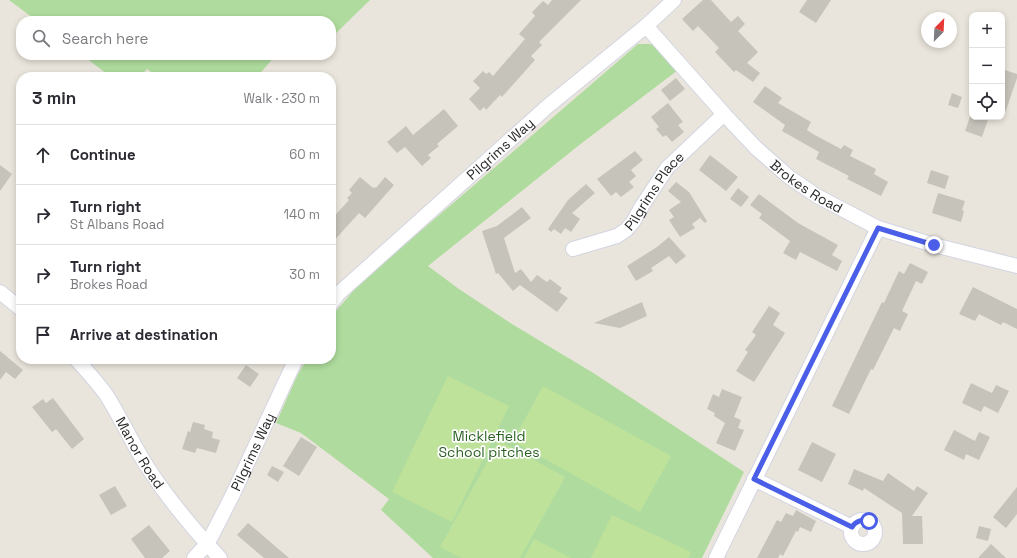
<!DOCTYPE html>
<meta charset="utf-8">
<style>
body{margin:0;font-family:"Space Grotesk",sans-serif;background:#f2f2f3;color:#2b2b33}
.controls{position:absolute;right:12px;top:12px;display:grid;overflow:hidden;border-radius:8px;box-shadow:0 2px 6px #0003}
.controls button{width:36px;height:36px;display:grid;place-items:center;padding:0;border:0;border-bottom:1px solid #e1e1e2;background:#fff;color:#2b2b33;font:20px sans-serif}
.compass{position:absolute;left:921px;top:12px;width:36px;height:36px;border-radius:50%;background:#fff;box-shadow:0 2px 6px #0003;rotate:24deg}
.stop{position:absolute;width:12px;height:12px;margin:-9px;border:3px solid #4b5ee8;border-radius:50%;background:#fff}
.stop.end{background:#4b5ee8;border-color:#fff;box-shadow:0 1px 4px #0008}
.list{margin:0;padding:0;list-style:none}
h2{display:flex;justify-content:space-between;align-items:center;height:52px;margin:0;padding:0 16px;font-size:17px}
h2 small{font-size:13px;font-weight:400;color:#7c7c81}
.list li{display:grid;grid-template-columns:26px 1fr auto;gap:12px;align-items:center;box-sizing:border-box;height:60px;padding:0 16px;border-top:1px solid #e1e1e2}
.list b{display:block;font-size:15px;white-space:nowrap}
.list p{margin:0;font-size:13px;white-space:nowrap;color:#7c7c81}
.list em{font-size:13px;font-style:normal;color:#7c7c81}
.icon{flex:none;width:22px;height:22px;fill:none;stroke:currentColor;stroke-width:2;stroke-linecap:round;stroke-linejoin:round}
.map{position:relative;flex:none;width:1017px;height:558px;overflow:hidden}
.search{position:absolute;background:#fff;box-shadow:0 2px 6px #0003;left:16px;top:16px;width:320px;height:44px;display:flex;align-items:center;gap:10px;box-sizing:border-box;padding:0 14px;border-radius:16px;color:#7c7c81;font-size:15px}
.panel{position:absolute;background:#fff;box-shadow:0 2px 6px #0003;left:16px;top:72px;width:320px;height:292px;border-radius:16px}
.map>svg:first-child{display:block}
</style>
<div class="map">
<svg width="1017" height="558" viewBox="0 0 1017 558">
<rect width="100%" height="100%" fill="#eae5dc"/>
<g fill="#afdc9e">
<polygon points="9,0 370,0 331,38 331,21 37,21"/>
<polygon points="638,44 649,44 656,45 678,70 578,146 428,266 459,289 512,324 595,374 744,472 702,558 433,558 381,510 389,499 301,433 276,423 297,376 307,359 331,359 331,317 360,283 551,119"/>
<polygon points="82,55 276,55 257,77 158,77 147,69 140,77 111,77"/>
</g>
<g fill="#bfe29b">
<polygon points="448,376 509,406 452,522 392,492"/>
<polygon points="543,386 671,456 640,512 513,441"/>
<polygon points="499,441 565,477 520,558 461,558 440,547"/>
<polygon points="612,515 691,552 688,558 591,558"/>
<polygon points="534,539 571,558 524,558"/>
</g>
<g fill="#c6c3bb">
<polygon points="552,0 581,0 539,42 542,45 531,56 535,60 502,97 500,95 486,110 484,107 480,111 469,99 480,88 473,81 483,71 486,74 489,72 493,76 525,39 519,34 535,16 532,12 543,1 548,5"/>
<polygon points="703,0 711,0 731,22 738,16 745,24 738,31 758,52 747,63 760,73 753,82 736,70 734,72 715,52 719,48 698,26 693,31 682,19"/>
<polygon points="807,0 831,0 816,23 799,12"/>
<polygon points="1002,69 1017,74 1017,78 1004,116 1002,116"/>
<polygon points="676,78 685,89 670,101 661,90"/>
<polygon points="765,86 782,98 778,103 811,122 807,130 813,134 841,149 844,145 853,150 850,156 876,169 874,174 888,182 881,196 847,179 849,176 816,159 819,152 782,131 785,125 753,102"/>
<polygon points="952,93 962,97 958,108 948,105"/>
<polygon points="668,103 683,122 678,125 684,132 672,142 666,135 663,137 656,129 659,127 651,117"/>
<polygon points="444,109 458,126 437,144 439,146 428,155 431,158 422,166 405,147 397,153 387,142 406,126 413,135"/>
<polygon points="970,117 989,117 982,137 965,131"/>
<polygon points="635,151 643,160 631,170 636,176 629,182 634,187 621,197 616,192 611,196 597,179"/>
<polygon points="710,155 738,177 726,191 699,170"/>
<polygon points="0,165 12,174 0,191"/>
<polygon points="931,170 949,176 945,189 927,183"/>
<polygon points="360,177 373,188 374,187 376,188 385,177 394,185 365,218 359,213 331,244 331,220 349,200 347,198 352,193 349,190"/>
<polygon points="676,182 689,192 707,221 705,223 700,218 692,224 695,228 680,237 669,220 674,217 669,210 681,202 668,191"/>
<polygon points="586,184 595,193 572,213 580,219 571,232 565,228 561,234 554,229 551,232 548,229 568,200"/>
<polygon points="738,188 749,197 741,207 730,199"/>
<polygon points="938,193 965,201 962,210 964,211 961,222 932,213"/>
<polygon points="759,194 798,223 838,245 832,255 842,261 837,271 800,252 796,260 783,253 790,241 759,218 762,214 750,205"/>
<polygon points="522,207 531,218 504,238 515,273 521,269 531,282 537,275 547,282 550,279 562,288 559,292 568,298 557,312 520,285 513,291 498,273 496,274 482,231 497,226"/>
<polygon points="669,237 686,256 676,264 669,256 651,268 653,271 636,281 627,266 657,247"/>
<polygon points="910,263 928,272 922,284 916,281 902,311 908,314 900,331 894,328 873,370 871,369 849,414 832,406 882,302 884,303 899,271 904,274"/>
<polygon points="973,287 1017,309 1017,329 1003,322 1001,325 979,314 975,321 959,314"/>
<polygon points="642,302 647,316 620,328 594,323"/>
<polygon points="769,306 780,313 773,325 785,333 754,382 736,371 748,352 745,350 756,335 752,332"/>
<polygon points="0,351 23,370 15,379 6,372 0,380"/>
<polygon points="246,365 259,374 250,387 237,378"/>
<polygon points="971,383 992,393 996,385 1009,391 998,413 984,406 981,412 962,403"/>
<polygon points="722,389 742,397 734,417 741,420 738,428 744,430 735,451 716,443 725,423 714,416 715,413 707,409 713,394 719,397"/>
<polygon points="53,398 84,439 72,449 56,429 52,432 32,407 43,399 46,403"/>
<polygon points="193,422 205,425 204,429 213,432 212,438 220,440 216,453 197,448 195,453 182,449 188,431 190,432"/>
<polygon points="954,430 975,441 979,432 990,437 979,460 966,454 964,460 944,450"/>
<polygon points="301,437 317,447 299,476 283,466"/>
<polygon points="812,442 836,454 822,482 798,470"/>
<polygon points="272,466 284,472 278,482 267,475"/>
<polygon points="854,469 883,481 888,473 914,491 917,486 928,493 912,516 922,516 923,544 903,544 902,513 864,488 863,491 848,484"/>
<polygon points="115,486 127,506 111,515 99,495"/>
<polygon points="1017,487 1017,514 1006,528 993,517"/>
<polygon points="796,510 816,521 811,532 800,527 798,532 796,531 783,556 780,554 778,558 757,558 777,520 781,522 786,513 793,516"/>
<polygon points="248,523 289,558 264,558 237,535"/>
<polygon points="149,525 170,551 162,558 145,558 131,539"/>
<polygon points="979,526 991,529 988,541 976,538"/>
<polygon points="991,544 1006,558 978,558"/>
</g>
<g fill="none" stroke-linecap="round" stroke-linejoin="round">
<g stroke="#d2d4e1" stroke-width="16">
<g id="street">
<path id="s1" d="M646,26L724,114L756,148L789,177L817,196L878,228L934,245L1017,266"/>
<path id="s2" d="M573,249L617,236L626,230L633,222L642,206L667,168L724,114"/>
<polyline points="0,292 21,309"/>
<path id="s3" d="M331,304L338,294L548,106L646,26L674,0"/>
<path id="s4" d="M76,359C87,371 98,383 107,396C122,420 133,445 148,468C169,500 194,530 220,558"/>
<polyline points="754,479 852,527"/>
<circle cx="863" cy="532" r="12"/>
<path id="s5" d="M194,558L207,544L212,535L232,496L296,359"/>
<polyline points="716,558 878,228"/>
</g>
</g>
<use href="#street" stroke="#fff" stroke-width="14"/>
</g>
<g fill="none" stroke-linecap="round" stroke-linejoin="round">
<path stroke="#4b5ee8" stroke-width="5" d="M869,521C861,519 856,521 852,527L754,479L878,228L934,245"/>
</g>
<g text-anchor="middle" stroke-width="3.5" stroke-linejoin="round" paint-order="stroke">
<g font-size="14" fill="#292929" stroke="#fff">
<text dy="5" stroke="none"><textPath href="#s3" startOffset="230">Pilgrims Way</textPath></text>
<text dy="5" stroke="none"><textPath href="#s1" startOffset="228">Brokes Road</textPath></text>
<text dy="5" stroke="none"><textPath href="#s2" startOffset="105">Pilgrims Place</textPath></text>
<text dy="5" stroke="none"><textPath href="#s4" startOffset="114">Manor Road</textPath></text>
<text dy="5" stroke="none"><textPath href="#s5" startOffset="122">Pilgrims Way</textPath></text>
</g>
<g font-size="14" fill="#295f21" stroke="#fff">
<text x="489" y="441">Micklefield<tspan x="489" dy="16">School pitches</tspan></text>
</g>
</g>
</svg>
<div class="controls">
<button>+</button>
<button>−</button>
<button><svg class="icon" aria-label="locate" viewBox="0 0 24 24"><circle cx="12" cy="12" r="6"/><path d="M12 2v4M12 18v4M2 12h4M18 12h4"/></svg></button>
</div>
<svg class="compass" viewBox="-18 -18 36 36"><path d="M0-13l5 13h-10z" fill="#e53935"/><path d="M0 13l5-13h-10z" fill="#7c7c81"/></svg>
<div class="stop" style="left:869px;top:521px"></div>
<div class="stop end" style="left:934px;top:245px"></div>
<div class="search"><svg class="icon" aria-label="search" viewBox="0 0 24 24"><circle cx="10" cy="10" r="6"/><path d="M15 15l6 6"/></svg>Search here</div>
<section class="panel">
<h2>3 min<small>Walk · 230 m</small></h2>
<ul class="list">
<li><svg class="icon" aria-label="ahead" viewBox="0 0 24 24"><path d="M12 20V5M6 11l6-6 6 6"/></svg><div><b>Continue</b></div><em>60 m</em></li>
<li><svg class="icon" aria-label="right" viewBox="0 0 24 24"><path d="M7 20v-9h11M14 6l5 5-5 5"/></svg><div><b>Turn right</b><p>St Albans Road</p></div><em>140 m</em></li>
<li><svg class="icon" aria-label="right" viewBox="0 0 24 24"><path d="M7 20v-9h11M14 6l5 5-5 5"/></svg><div><b>Turn right</b><p>Brokes Road</p></div><em>30 m</em></li>
<li><svg class="icon" aria-label="arrive" viewBox="0 0 24 24"><path d="M6 21V4h12l-3 4 3 4H6"/></svg><div><b>Arrive at destination</b></div></li>
</ul>
</section>
</div>
